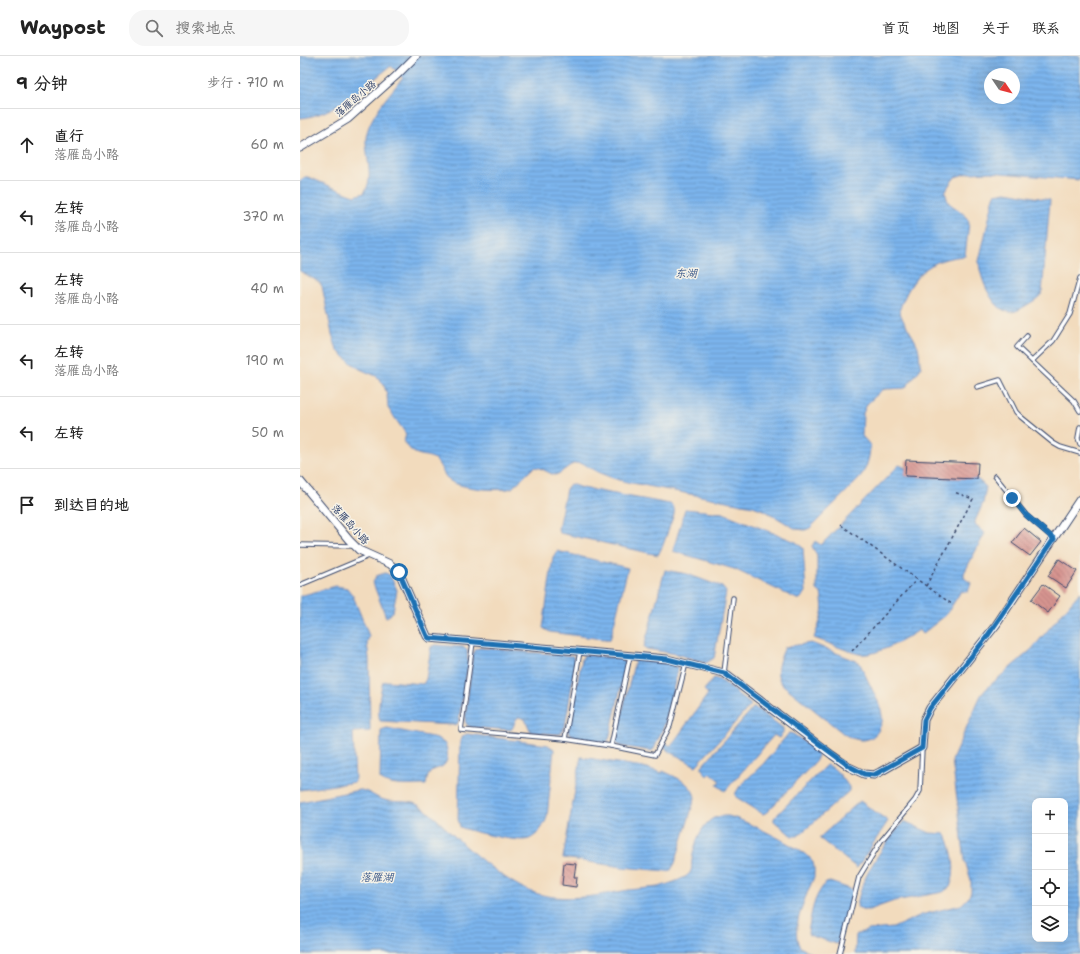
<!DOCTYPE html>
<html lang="zh">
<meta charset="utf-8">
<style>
body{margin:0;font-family:"Shantell Sans","LXGW WenKai TC",sans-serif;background:#f6f6f6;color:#222}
.controls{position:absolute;right:12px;bottom:12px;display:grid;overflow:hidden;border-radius:8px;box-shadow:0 4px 16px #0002}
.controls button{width:36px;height:36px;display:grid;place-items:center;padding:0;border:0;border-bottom:1px solid #e0e0e0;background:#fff;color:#222;font:20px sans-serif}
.compass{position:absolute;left:684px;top:12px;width:36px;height:36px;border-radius:50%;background:#fff;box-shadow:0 4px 16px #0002;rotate:125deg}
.stop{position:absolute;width:12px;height:12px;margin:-9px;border:3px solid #1f6fb2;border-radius:50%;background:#fff}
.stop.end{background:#1f6fb2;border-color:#fff;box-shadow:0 1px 4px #0008}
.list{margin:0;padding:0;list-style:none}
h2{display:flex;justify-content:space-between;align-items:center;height:52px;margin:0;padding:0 16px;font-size:17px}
h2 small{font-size:13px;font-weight:400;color:#767676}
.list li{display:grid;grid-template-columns:26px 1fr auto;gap:12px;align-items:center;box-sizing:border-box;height:72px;padding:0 16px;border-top:1px solid #e0e0e0}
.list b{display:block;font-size:15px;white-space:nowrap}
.list p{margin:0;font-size:13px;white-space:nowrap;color:#767676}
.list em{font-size:13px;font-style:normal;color:#767676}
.icon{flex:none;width:22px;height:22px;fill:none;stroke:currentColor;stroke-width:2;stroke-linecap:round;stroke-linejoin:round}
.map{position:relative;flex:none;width:780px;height:898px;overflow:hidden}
header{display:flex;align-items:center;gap:24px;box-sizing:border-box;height:56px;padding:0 20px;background:#fff;border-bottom:1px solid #e0e0e0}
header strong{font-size:19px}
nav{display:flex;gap:22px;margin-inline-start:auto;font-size:14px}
.search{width:280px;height:36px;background:#f6f6f6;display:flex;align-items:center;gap:10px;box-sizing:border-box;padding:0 14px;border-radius:16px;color:#767676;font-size:15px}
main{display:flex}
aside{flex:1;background:#fff}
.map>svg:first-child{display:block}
</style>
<header>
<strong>Waypost</strong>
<div class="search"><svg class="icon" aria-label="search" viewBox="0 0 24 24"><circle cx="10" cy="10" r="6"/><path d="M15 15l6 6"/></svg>搜索地点</div>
<nav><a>首页</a><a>地图</a><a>关于</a><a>联系</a></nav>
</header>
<main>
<aside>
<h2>9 分钟<small>步行 · 710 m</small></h2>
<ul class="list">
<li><svg class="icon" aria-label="ahead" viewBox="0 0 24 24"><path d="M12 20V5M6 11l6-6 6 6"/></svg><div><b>直行</b><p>落雁岛小路</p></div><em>60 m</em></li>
<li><svg class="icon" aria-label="left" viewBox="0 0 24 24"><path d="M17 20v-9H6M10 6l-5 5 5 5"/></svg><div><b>左转</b><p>落雁岛小路</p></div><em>370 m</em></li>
<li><svg class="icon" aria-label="left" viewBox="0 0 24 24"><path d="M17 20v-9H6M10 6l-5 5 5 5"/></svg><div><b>左转</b><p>落雁岛小路</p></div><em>40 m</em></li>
<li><svg class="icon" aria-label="left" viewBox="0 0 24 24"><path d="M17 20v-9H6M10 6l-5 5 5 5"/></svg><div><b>左转</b><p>落雁岛小路</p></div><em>190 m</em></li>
<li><svg class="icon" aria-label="left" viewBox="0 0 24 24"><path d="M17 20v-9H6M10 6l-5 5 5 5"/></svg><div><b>左转</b></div><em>50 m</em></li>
<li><svg class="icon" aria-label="arrive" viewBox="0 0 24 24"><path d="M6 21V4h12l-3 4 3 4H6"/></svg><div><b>到达目的地</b></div></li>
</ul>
</aside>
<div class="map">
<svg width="780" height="898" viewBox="0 0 780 898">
<defs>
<pattern id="water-rules" width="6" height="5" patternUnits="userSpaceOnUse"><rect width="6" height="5" fill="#7db5ed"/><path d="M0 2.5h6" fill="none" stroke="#6694c3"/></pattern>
<pattern id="building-back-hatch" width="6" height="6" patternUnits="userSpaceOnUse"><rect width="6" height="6" fill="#d79490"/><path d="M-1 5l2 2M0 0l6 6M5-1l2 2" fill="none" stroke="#ae7979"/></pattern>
</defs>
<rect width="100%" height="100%" fill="#f7f3e8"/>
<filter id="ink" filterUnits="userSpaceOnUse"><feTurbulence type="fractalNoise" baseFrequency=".025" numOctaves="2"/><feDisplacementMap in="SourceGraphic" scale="8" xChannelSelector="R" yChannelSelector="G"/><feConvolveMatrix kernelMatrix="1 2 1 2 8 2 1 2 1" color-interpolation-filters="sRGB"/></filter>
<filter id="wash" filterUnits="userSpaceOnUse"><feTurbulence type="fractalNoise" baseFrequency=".012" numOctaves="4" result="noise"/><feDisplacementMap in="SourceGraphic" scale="16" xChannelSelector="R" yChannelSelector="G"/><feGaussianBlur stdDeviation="0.9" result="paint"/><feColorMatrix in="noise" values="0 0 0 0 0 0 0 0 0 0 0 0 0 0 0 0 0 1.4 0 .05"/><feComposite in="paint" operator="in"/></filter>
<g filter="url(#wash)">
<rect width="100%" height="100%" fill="#f2dbbd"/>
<g fill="url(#water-rules)" stroke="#4c72a6" fill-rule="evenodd">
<path d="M0,0H780V124L690,116L668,117L655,121L649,129L645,136L648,146C655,153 666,156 669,167L665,200C636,202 620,212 606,238C604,243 600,249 600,255C600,263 615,281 618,291C620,298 619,305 621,312L605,332L586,333L582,334L567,348L563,357L562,380L570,389C570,401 567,411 560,422L510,472L505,474L496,473L464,454L453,450L327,426C318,424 309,421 300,417C292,414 285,407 277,407C268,408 263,417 255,419C248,417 241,411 234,411L212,432C201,436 157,432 149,424C142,418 141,407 133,402C126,399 118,400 112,395C109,393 107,389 104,386L106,378L88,352L87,338L83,327L76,320L60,313L50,306L37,294L32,278L22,230L19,226L0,215V125L5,121H8L49,138L55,140L64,137C75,121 65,100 66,82C68,62 90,37 103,22L91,10C66,29 33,60 0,62ZM690,18H714V42H690Z"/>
<path d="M706,136L750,144L742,237C738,243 733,245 727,249C722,252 716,256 710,256C692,255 679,219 679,205L694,141L695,138Z"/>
<path d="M599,409L606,412L605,420L677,423L686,431L683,447L675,465V468L685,477L664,517V522L671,527L668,536L661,535L646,559L622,578L619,574C606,583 575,601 559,598C544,594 529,587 514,582C521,562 525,558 521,537L517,534V500L512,490L515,485L521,489Z"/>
<path d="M270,428L282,432L370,448C374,451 375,453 374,458L363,489L358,499L260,477L258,473L266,433Z"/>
<polygon points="385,453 423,457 496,486 503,492 506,536 500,543 497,543 434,513 373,495"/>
<polygon points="257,495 328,512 310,584 250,576 243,572 253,501"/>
<polygon points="365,514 387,518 422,531 426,536 414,602 406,607 377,598 347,593 344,591"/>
<polygon points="85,517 90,519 97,534 93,555 90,559 86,561 73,527 76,520"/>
<polygon points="36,530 47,532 53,540 69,580 67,587 69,602 70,675 53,676 55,726 0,734 0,540"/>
<path d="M780,536V898H555L556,879L569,874L593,872L621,859L661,849L668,842L671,836V824L665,805L652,704L681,639L688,631L732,593ZM735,745H765V883H735Z"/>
<path d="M511,587L559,606L580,650C581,655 583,661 582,666C581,669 579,672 578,675C569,688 556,685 544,678L482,628C473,616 480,603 485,591Z"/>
<path d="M135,589L163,591L167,594L168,609L158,667L154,669L80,665C77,657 80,635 83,626L87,625L123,628L126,623L131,591Z"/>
<path d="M180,592L273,600L275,610L265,670L260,678L231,676L225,663L219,661C214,663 215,670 211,674L171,671L167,669L165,665L173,597L175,593Z"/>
<polygon points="284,599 319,602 326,608 309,683 306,687 275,681 268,676 282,603"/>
<path d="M336,603C347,605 370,605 378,612L365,667L354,693L351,695L321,690L317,687L316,682L335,604Z"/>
<polygon points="414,622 422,625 451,649 396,710 367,694 364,689 365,687 371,690 408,638 404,634"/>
<polygon points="454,651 483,672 483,677 479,682 474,679 425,735 417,729 420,725 410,717 407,720 402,713 402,710"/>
<path d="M87,672L137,682L145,688C148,693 149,704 144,709C140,713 133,712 130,717C127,720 127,725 126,729C114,729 90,732 80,723L81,674Z"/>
<polygon points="489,677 493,678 518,695 518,700 515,706 467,756 463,758 436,741 435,738 440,730 464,707"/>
<path d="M167,678L248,689L254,693L247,761C244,770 238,779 229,783C219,787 180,777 168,774L160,771L158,763L160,687L163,680Z"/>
<path d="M281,701L343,711L362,717L363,715C375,721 393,727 395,742L375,807L371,814L367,815L322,811L263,802Z"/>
<path d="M526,709C535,710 544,724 549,731V735L498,780H492L474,765V762Z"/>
<path d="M59,734C67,734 73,740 81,743C94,748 106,743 118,749C131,756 142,769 153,779C175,799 213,833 242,839C255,842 271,842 284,841C299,840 314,836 329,834C339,833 349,832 359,831C365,829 385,823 389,818C393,814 391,809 392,804C394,789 401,767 416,761C420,760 425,760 428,760C444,763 500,792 511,803C515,808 514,815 514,821C507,838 489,874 500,891L512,898H0V746Z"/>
<polygon points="560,745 588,765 557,812 519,782"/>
<path d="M604,765L630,777L645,778L647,781C653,796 657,815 650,831L643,836L594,845L569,854H565L557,851C561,818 584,790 604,765Z"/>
<path d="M530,826L553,834L543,874L537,888L509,879L508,877C511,859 513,840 526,827Z"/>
</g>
<g id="blocks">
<g fill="url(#building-back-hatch)">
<polygon points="606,404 678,407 677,423 605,420"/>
<polygon points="724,472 741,486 730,500 712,487"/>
<polygon points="759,503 777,515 766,532 748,520"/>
<polygon points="743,528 760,540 748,557 731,544"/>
<polygon points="264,807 276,808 274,821 277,821 276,831 262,829"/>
</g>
</g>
</g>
<g filter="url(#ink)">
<use href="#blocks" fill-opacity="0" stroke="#3b496c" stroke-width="1"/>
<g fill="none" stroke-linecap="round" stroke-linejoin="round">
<g stroke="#3b496c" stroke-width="5.5">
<g id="service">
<polyline points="727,280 717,291 774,345 780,355"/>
<polyline points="732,305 753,285 770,258 780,222"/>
<polyline points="677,331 700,324 716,356 721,361 753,387 760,391 780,397"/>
<polyline points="780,371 778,382 780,388"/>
<polyline points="695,420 726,459 754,483"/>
<polyline points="0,489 53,490"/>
<polyline points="0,529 69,500"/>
<polyline points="173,586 161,674 265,683 311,690 355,699 370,670 386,607"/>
<polyline points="424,617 433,542"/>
<polyline points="265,683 280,595"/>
<polyline points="311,690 330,600"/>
<polyline points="540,898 559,821 581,785 615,744 620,735 622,692"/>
</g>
</g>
<g stroke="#3b496c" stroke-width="9">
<g id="minor">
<polyline points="0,92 48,63 96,20 116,0"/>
<polyline points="0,425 49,484 59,494 90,508 99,516 127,580 129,582 367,603 424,617 532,699 549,711 564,718 574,719 580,716 622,692 624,664 630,652 696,569 780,443"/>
</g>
</g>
<g stroke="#3b496c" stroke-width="1.5" stroke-dasharray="3 3" stroke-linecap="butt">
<polyline points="541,469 653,549"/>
<polyline points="626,530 673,443 654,436"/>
<polyline points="552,595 617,523"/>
</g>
<use href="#service" stroke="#fff" stroke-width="3.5"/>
<use href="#minor" stroke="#fff" stroke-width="7"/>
</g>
</g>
<g fill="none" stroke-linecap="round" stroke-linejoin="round" filter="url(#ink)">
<polyline stroke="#1f6fb2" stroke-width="5" points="99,516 127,580 129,582 367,603 424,617 549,710 564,718 574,719 622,692 624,664 630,652 686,582 754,483 726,459 712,442"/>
</g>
<g text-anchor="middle" stroke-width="3" stroke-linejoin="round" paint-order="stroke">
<g font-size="10" fill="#1b2f5e" stroke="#f7f3e8">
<text transform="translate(55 42) rotate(-40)" y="4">落雁岛小路</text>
<text transform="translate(51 468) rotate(48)" y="4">落雁岛小路</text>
</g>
<g font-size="11" font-style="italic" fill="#385789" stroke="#f7f3e8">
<text x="386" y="221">东湖</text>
<text x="77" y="825">落雁湖</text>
</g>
</g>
</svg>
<div class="controls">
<button>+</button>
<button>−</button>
<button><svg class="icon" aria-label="locate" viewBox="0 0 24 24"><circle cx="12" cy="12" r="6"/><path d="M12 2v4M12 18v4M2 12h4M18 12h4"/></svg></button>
<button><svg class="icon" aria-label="layers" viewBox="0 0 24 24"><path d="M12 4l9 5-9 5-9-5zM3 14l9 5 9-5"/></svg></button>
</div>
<svg class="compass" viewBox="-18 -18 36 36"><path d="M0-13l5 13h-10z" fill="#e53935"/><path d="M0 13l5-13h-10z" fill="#767676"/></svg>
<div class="stop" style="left:99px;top:516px"></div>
<div class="stop end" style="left:712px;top:442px"></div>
</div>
</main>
